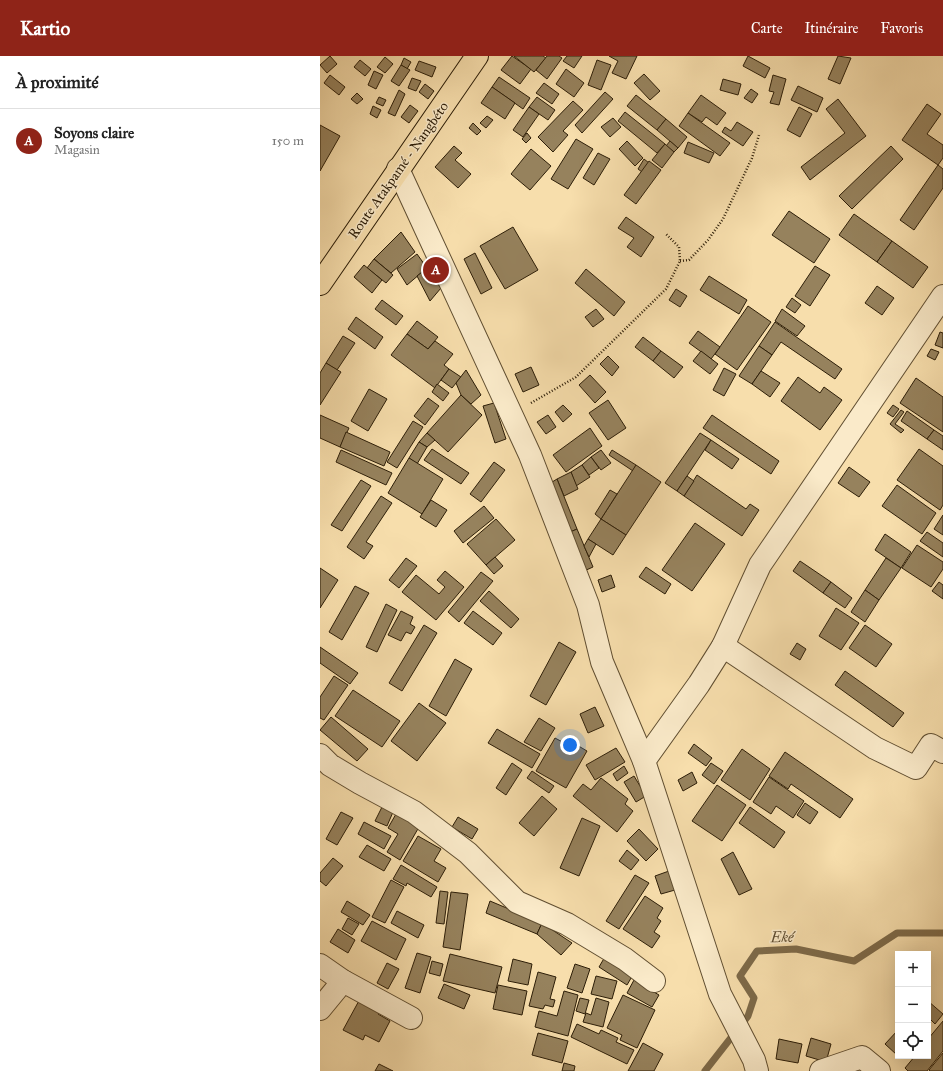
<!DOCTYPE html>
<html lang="fr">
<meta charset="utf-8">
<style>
body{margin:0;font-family:"IM FELL Great Primer",serif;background:#f6f6f6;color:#222}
.controls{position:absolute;right:12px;bottom:12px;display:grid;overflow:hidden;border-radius:0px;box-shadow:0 4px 16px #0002}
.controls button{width:36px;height:36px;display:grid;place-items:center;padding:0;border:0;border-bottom:1px solid #e0e0e0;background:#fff;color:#222;font:20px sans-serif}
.you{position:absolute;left:250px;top:689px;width:14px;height:14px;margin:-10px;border:3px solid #fff;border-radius:50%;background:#1a73e8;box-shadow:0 0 0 6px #1a73e833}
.badge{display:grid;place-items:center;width:26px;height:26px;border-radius:50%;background:#8f2418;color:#fff;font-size:13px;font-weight:700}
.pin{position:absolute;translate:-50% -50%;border:2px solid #fff;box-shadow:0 1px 4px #0006}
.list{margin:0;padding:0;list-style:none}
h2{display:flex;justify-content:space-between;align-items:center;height:52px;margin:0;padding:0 16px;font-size:17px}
h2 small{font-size:13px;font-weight:400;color:#767676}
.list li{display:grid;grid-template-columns:26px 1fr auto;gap:12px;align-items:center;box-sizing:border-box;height:64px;padding:0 16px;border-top:1px solid #e0e0e0}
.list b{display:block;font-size:15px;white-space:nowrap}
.list p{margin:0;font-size:13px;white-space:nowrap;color:#767676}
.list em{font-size:13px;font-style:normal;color:#767676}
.icon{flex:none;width:22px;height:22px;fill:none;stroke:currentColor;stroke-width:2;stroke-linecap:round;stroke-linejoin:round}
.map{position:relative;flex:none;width:623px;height:1015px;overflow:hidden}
header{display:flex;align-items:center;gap:24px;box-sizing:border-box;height:56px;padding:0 20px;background:#8f2418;color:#fff}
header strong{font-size:19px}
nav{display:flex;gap:22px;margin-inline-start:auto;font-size:14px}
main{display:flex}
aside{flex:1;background:#fff}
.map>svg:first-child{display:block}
</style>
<header>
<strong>Kartio</strong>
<nav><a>Carte</a><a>Itinéraire</a><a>Favoris</a></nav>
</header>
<main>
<aside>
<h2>À proximité<small></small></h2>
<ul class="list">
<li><span class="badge">A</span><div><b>Soyons claire</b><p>Magasin</p></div><em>150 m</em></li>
</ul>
</aside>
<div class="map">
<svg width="623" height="1015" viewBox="0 0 623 1015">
<rect width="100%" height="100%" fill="#f7deac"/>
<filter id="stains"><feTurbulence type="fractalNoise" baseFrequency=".005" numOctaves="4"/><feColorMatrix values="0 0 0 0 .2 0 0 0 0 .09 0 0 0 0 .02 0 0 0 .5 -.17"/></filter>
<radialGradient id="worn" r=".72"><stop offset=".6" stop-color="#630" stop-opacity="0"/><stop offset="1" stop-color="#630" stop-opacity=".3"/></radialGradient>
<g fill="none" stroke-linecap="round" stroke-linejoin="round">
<polyline stroke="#7d6a49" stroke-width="7" points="385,1015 428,960 434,942 420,920 437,895 476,893 534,905 577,877 623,877"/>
</g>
<g fill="#96825d" stroke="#2d1e08">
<polygon points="10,0 17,8 7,17 0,9"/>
<polygon points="192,0 211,13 200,28 181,14"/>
<polygon points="194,0 223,0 226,2 214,16"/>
<polygon points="227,0 239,0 242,2 227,23 216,14"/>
<polygon points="247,0 262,0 254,12 243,5"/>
<polygon points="289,0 317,0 306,23 292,17 298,5"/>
<polygon points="428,0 450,12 445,22 423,10"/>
<polygon points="518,0 531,2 520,28 508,23"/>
<polygon points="65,1 73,8 65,17 57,11"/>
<polygon points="84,2 91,6 87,13 81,9"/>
<polygon points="40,4 51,13 45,20 34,11"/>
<polygon points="277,4 291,9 281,34 268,29"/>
<polygon points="99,5 116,11 112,21 95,14"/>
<polygon points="81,9 90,14 79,30 71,25"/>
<polygon points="246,13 264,27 254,41 236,28"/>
<polygon points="54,15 63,19 56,33 48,29"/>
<polygon points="324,18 340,35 330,44 314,27"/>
<polygon points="10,19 25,31 19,39 4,27"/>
<polygon points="453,19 466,23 459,49 450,47 454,36 449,35"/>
<polygon points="179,21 210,42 203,53 172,31"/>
<polygon points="92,22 101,25 96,35 88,32"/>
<polygon points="403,23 421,28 418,39 400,34"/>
<polygon points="224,27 239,38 232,48 216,37"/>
<polygon points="105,28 114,35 108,43 99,36"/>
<polygon points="478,30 503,42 497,56 471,44"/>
<polygon points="172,31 195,47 185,63 161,47"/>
<polygon points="431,33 438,38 432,47 424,42"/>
<polygon points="79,34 85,38 75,60 68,57"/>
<polygon points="285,36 293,43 262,77 255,69"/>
<polygon points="37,37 43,43 37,48 31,43"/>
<polygon points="316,39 346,63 337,74 307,50"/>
<polygon points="381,39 406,57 397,69 386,61 382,66 368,57"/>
<polygon points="59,41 66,44 63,50 56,47"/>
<polygon points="217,41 235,54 228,64 209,51"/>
<polygon points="518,43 546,80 490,124 481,111 525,77 506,53"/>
<polygon points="253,45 263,54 243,75 248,79 233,96 218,81"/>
<polygon points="607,48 621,58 607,78 623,89 623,102 618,109 582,84"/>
<polygon points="90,49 98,55 89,67 81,61"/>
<polygon points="53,50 61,54 57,62 50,58"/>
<polygon points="209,51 219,58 203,81 193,74"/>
<polygon points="479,51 492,58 480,81 467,74"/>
<polygon points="305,56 345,88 337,97 298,65"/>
<polygon points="368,57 410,87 400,100 359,70"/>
<polygon points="167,60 173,64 166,72 160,67"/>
<polygon points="293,62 301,71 290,81 281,71"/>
<polygon points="346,63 367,81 358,92 337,74"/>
<polygon points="417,66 433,76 423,90 402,76 405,71 411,75"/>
<polygon points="153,67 161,75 157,79 149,72"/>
<polygon points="0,69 20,80 0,115"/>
<polygon points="207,77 211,82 206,87 202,83"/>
<polygon points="256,83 273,93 248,133 231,123"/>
<polygon points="307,85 323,102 315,110 299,93"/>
<polygon points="350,85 358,92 354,96 346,90"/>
<polygon points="368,86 394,97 389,107 364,97"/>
<polygon points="345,88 354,96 342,112 332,104"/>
<polygon points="134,90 142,97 135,104 151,118 138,132 115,111"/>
<polygon points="571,90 583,103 532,153 519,140"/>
<polygon points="211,93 231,110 210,134 191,118"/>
<polygon points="278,97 290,103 274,129 263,122"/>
<polygon points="324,103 329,107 322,116 318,113"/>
<polygon points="329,105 341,114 316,148 304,139"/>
<polygon points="618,109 623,113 623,132 594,174 580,164"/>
<polygon points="469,155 510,183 494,207 452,179"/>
<polygon points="534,158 572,185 557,206 519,179"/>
<polygon points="306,161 334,181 321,201 307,191 314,182 298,172"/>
<polygon points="193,171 218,214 185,233 160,190"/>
<polygon points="81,176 95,196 71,217 54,203"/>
<polygon points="572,185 608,211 593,232 557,206"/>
<polygon points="155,197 172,232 161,238 144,203"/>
<polygon points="97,198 107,212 87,229 77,213"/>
<polygon points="54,203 73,219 66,227 47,212"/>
<polygon points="44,209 62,224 52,237 34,221"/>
<polygon points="495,210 510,219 490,250 475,240"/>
<polygon points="107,212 121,232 110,245 97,220"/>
<polygon points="266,213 305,246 294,260 255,227"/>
<polygon points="389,220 427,244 419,258 380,234"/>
<polygon points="557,230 574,242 562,259 545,247"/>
<polygon points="356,233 367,240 360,251 349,244"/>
<polygon points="472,242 481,249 475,257 466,251"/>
<polygon points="62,244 83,260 76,269 55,253"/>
<polygon points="428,250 451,266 417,314 395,298"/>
<polygon points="276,253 284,263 273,271 265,261"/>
<polygon points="462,253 485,270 477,280 455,265"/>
<polygon points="36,261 63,281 55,293 28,273"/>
<polygon points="97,265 118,281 108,293 87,278"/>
<polygon points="455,266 522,313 515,323 461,286 452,299 439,290"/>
<polygon points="378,275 400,291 391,303 369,287"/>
<polygon points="620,276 623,277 623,292 615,289"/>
<polygon points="87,278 108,293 115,285 133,298 124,309 129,313 115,332 71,299"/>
<polygon points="23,280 35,287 17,314 6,307"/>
<polygon points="323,281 341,295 333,305 315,291"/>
<polygon points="439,290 452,299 432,328 419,320"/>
<polygon points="611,293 619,296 615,304 607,300"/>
<polygon points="341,295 363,311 354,322 333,305"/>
<polygon points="381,295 398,308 390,318 373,305"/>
<polygon points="288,300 299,311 292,320 280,308"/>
<polygon points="6,307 21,316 0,349 0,317"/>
<polygon points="211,311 219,329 203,336 195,318"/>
<polygon points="404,312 416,318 404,340 393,334"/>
<polygon points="129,313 141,321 132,332 121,324"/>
<polygon points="146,314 161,339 151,348 141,339 136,327"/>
<polygon points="441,315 460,327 450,341 432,328"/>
<polygon points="270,319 286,336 275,347 259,329"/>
<polygon points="478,321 500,337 504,331 522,344 500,374 461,345"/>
<polygon points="596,322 623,341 623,376 580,347"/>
<polygon points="117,328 129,337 123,345 112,336"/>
<polygon points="49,333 67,343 48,375 31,365"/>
<polygon points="141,339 162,359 128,396 107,377"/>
<polygon points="108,342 119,350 105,369 94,360"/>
<polygon points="288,344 306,372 288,384 269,357"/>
<polygon points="174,347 186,383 175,387 163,350"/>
<polygon points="243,349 252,358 243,366 235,356"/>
<polygon points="573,349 579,353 573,361 567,357"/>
<polygon points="581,354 584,356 575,368 584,374 581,377 570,368"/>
<polygon points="587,355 614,374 607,383 581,365"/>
<polygon points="0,359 29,372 20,391 0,382"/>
<polygon points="228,359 236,371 226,378 217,366"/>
<polygon points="392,359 459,405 451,418 383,372"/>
<polygon points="93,365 103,371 77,412 67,406"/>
<polygon points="270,372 282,390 246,416 233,399"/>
<polygon points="614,374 623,380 623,394 607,383"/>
<polygon points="26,376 70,396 64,410 20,391"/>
<polygon points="107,377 115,384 107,391 99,386"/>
<polygon points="380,377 391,384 357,435 345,427"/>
<polygon points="391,384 419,403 412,413 385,394"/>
<polygon points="99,386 107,391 97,408 89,402"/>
<polygon points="112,393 149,417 141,428 104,404"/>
<polygon points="599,393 623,410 623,449 620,454 577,424"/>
<polygon points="21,394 72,417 66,429 16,406"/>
<polygon points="281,394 291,407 281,414 271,401"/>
<polygon points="292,394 316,409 313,415 289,399"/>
<polygon points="271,401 279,412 269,419 262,409"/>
<polygon points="89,402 123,423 102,458 68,437"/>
<polygon points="174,406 185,414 161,446 150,438"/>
<polygon points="262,409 270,421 256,430 251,416"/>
<polygon points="316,409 341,426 306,479 281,463"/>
<polygon points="529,411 550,426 539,441 518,427"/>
<polygon points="251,416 258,433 244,440 237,423"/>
<polygon points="377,419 426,453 430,448 439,454 422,480 364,440"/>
<polygon points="367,420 374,425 364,440 357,435"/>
<polygon points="237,423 257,473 248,477 229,428"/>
<polygon points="41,424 51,430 22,475 11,469"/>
<polygon points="577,429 616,457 602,478 562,450"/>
<polygon points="290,434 297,438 281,463 275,458"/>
<polygon points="61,440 72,447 46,486 53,490 44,503 27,491"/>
<polygon points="111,444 127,454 116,471 100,461"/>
<polygon points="164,450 174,462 143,487 134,475"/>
<polygon points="623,459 623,479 614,473"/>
<polygon points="176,463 195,484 166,509 147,488"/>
<polygon points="281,463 306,479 293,499 268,483"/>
<polygon points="375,467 405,488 372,535 342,514"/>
<polygon points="257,473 273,511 264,515 248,477"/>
<polygon points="607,476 623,487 623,501 600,485"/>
<polygon points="565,478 591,496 581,512 555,494"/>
<polygon points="268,483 276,488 269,501 264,490"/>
<polygon points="597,489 623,506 623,513 611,531 582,512"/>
<polygon points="175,501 183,510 174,518 166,509"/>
<polygon points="86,502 97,510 79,532 69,524"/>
<polygon points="566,502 581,512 559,544 545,534"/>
<polygon points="480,505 511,526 503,537 473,515"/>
<polygon points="326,511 351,528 345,538 319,521"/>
<polygon points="0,512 18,524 0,552"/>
<polygon points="125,515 144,531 116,564 82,536 96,519 119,538 125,531 117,524"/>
<polygon points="161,516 173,525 139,566 128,556"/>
<polygon points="291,519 295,531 282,536 278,524"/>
<polygon points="511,526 532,542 525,552 503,537"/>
<polygon points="619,526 623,529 623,543 612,535"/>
<polygon points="35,530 49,537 22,584 9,576"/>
<polygon points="545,534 559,544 545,566 531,556"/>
<polygon points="169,535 199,563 191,572 160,545"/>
<polygon points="66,548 77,554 57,596 46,591"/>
<polygon points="516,552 539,567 521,594 499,580"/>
<polygon points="81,555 93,561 90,568 95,571 91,578 86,576 81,585 68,579"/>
<polygon points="153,555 182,577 173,589 144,567"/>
<polygon points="104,569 117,577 82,635 69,627"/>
<polygon points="545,569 572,588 556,611 529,592"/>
<polygon points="239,586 256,596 226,649 210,640"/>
<polygon points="477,587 486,593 480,604 470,598"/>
<polygon points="0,591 38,617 30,628 0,607"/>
<polygon points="135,603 152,613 126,660 109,650"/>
<polygon points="525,615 584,657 573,671 515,629"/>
<polygon points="14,620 28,629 4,664 0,662 0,641"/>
<polygon points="33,634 80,665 62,691 15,660"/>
<polygon points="99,647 126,667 97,705 71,685"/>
<polygon points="275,651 284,670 268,677 260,658"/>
<polygon points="11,661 48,693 37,705 0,674"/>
<polygon points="219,662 235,672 221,695 204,686"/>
<polygon points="177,673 220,698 212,712 168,687"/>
<polygon points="235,682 248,689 250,685 267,695 246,732 216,715"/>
<polygon points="374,688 392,702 386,710 368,697"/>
<polygon points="296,692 305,706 275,724 266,709"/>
<polygon points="422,693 450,713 430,744 401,724"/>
<polygon points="465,696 533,743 520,762 471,728 468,733 449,720"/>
<polygon points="192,707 202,714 186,739 176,732"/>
<polygon points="391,707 403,715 394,728 382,719"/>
<polygon points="304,710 308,717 297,725 293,718"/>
<polygon points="212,715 234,730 229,737 207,722"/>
<polygon points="372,716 377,727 363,735 358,724"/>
<polygon points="314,720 326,740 316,746 304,726"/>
<polygon points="449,721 484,745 473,762 456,750 451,758 433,746"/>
<polygon points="281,722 308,743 305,748 313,755 297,776 253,740 263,728 271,734"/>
<polygon points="397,729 426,749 402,785 372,765"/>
<polygon points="222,740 237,753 214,780 199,767"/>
<polygon points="485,747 498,756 490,768 477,759"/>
<polygon points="62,751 73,756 67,770 55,765"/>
<polygon points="430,751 465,776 454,792 419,767"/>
<polygon points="21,756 33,762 17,789 6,783"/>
<polygon points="76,758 99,771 80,804 67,796 78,778 68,772"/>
<polygon points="138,761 158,773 152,783 132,771"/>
<polygon points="262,762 280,770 259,820 240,812"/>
<polygon points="44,766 71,780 64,793 38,778"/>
<polygon points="319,773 338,793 326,805 307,785"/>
<polygon points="98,780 121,793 114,805 126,812 118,826 83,805"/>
<polygon points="47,789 71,803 64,815 39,801"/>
<polygon points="307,794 319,804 311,814 299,805"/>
<polygon points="413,796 432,833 419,839 401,803"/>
<polygon points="13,802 23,810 6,830 0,825 0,817"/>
<polygon points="81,809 117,831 111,841 87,827 86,830 73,823"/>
<polygon points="349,815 355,834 341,838 335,820"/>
<polygon points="315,819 329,827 299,873 286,865"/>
<polygon points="71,824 84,831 65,867 52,861"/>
<polygon points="120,835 128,836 124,868 116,867"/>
<polygon points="131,836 148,838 140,894 123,891"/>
<polygon points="325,840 343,852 337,862 341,865 334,876 340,880 332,892 303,873"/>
<polygon points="27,845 50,859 43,869 21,856"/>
<polygon points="170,845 222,867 217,878 166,857"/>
<polygon points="77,855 104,869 98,882 71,867"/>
<polygon points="28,862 39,868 32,879 22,873"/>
<polygon points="52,865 86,883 76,904 41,885"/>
<polygon points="222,867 252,887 241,899 217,878"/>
<polygon points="18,873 35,884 28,897 10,886"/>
<polygon points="97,897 111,901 100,937 85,932"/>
<polygon points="130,898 182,911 175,937 123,925"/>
<polygon points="286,899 314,917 307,929 279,911"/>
<polygon points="193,903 212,908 208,929 188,925"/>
<polygon points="112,905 123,908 120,920 109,917"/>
<polygon points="67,907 79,913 68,933 57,927"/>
<polygon points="255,908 270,913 262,937 247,932"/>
<polygon points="218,916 236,921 230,943 235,944 233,951 225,949 223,953 209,950"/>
<polygon points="276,920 297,925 292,943 271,938"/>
<polygon points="314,924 339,939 332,951 307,937"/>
<polygon points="124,928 150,939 144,953 118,942"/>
<polygon points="178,929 207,935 202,959 173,953"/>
<polygon points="244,935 258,939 248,980 215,971 219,955 237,960"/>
<polygon points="303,939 335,954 317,992 300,984 302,979 287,972"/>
<polygon points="41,941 62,953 58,958 70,965 59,986 45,979 43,984 23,974"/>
<polygon points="260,942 269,944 265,958 256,955"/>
<polygon points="276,942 289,946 283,971 263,966 266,957 271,959"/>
<polygon points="608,945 623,958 615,968 608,961"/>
<polygon points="623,965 623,995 607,1015 588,1015 585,1012 595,1000 608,1000 608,983"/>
<polygon points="257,968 279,978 281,974 298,982 296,986 314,994 307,1008 251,981"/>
<polygon points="578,974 578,998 577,999 565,988"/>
<polygon points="218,977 248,985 242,1007 212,999"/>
<polygon points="491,982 511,988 506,1006 486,1000"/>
<polygon points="459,983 482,988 478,1007 456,1003"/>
<polygon points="323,987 343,998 334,1015 308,1015"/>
<polygon points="623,997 623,1015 610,1015 609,1014"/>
<polygon points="244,1007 255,1010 254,1015 242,1015"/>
<polygon points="59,1008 73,1015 55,1015"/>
</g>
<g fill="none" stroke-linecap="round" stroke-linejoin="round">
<g stroke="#604e31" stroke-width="24">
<g id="minor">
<polyline points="78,113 210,399 268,549 282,606 324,705 400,938 434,1004 437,1015"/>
<polyline points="403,590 555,692 596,712 611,689 623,696"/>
<polyline points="0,699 10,709 40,727 94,756 148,797 197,846 247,868 305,903 334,925"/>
<polyline points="324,705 379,628 403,590 440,509 623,240"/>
<polyline points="0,909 23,925 91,962"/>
<polyline points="0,953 23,925"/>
<polyline points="501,1015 542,1001 559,1015"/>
</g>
</g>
<g stroke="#2d1e08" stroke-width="24">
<polyline id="major" points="0,228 157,0"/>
</g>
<g stroke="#2d1e08" stroke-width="2.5" stroke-dasharray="1 2" stroke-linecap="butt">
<polyline points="360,205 369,204 388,184 403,163 432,102 439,79"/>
<polyline points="211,347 256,321 346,233 360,205 359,191 345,177"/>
</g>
<use href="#minor" stroke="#faeac9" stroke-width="22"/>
<use href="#major" stroke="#f7deac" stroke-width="22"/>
</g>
<g text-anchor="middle" stroke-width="3" stroke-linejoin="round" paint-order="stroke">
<g font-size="14" fill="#2d1e08" stroke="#faeac9">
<text transform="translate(78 114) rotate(-55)" y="5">Route Atakpamé - Nangbéto</text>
</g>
<g font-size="15" font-style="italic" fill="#5c4a2e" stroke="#faeac9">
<text transform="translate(462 881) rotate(-1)" y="5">Eké</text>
</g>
</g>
<rect width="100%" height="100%" filter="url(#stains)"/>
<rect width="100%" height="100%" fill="url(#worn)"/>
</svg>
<div class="controls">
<button>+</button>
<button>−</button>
<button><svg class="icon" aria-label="locate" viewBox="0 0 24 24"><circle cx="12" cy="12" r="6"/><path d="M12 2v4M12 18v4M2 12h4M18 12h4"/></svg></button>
</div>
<div class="you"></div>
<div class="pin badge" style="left:116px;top:214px">A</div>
</div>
</main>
